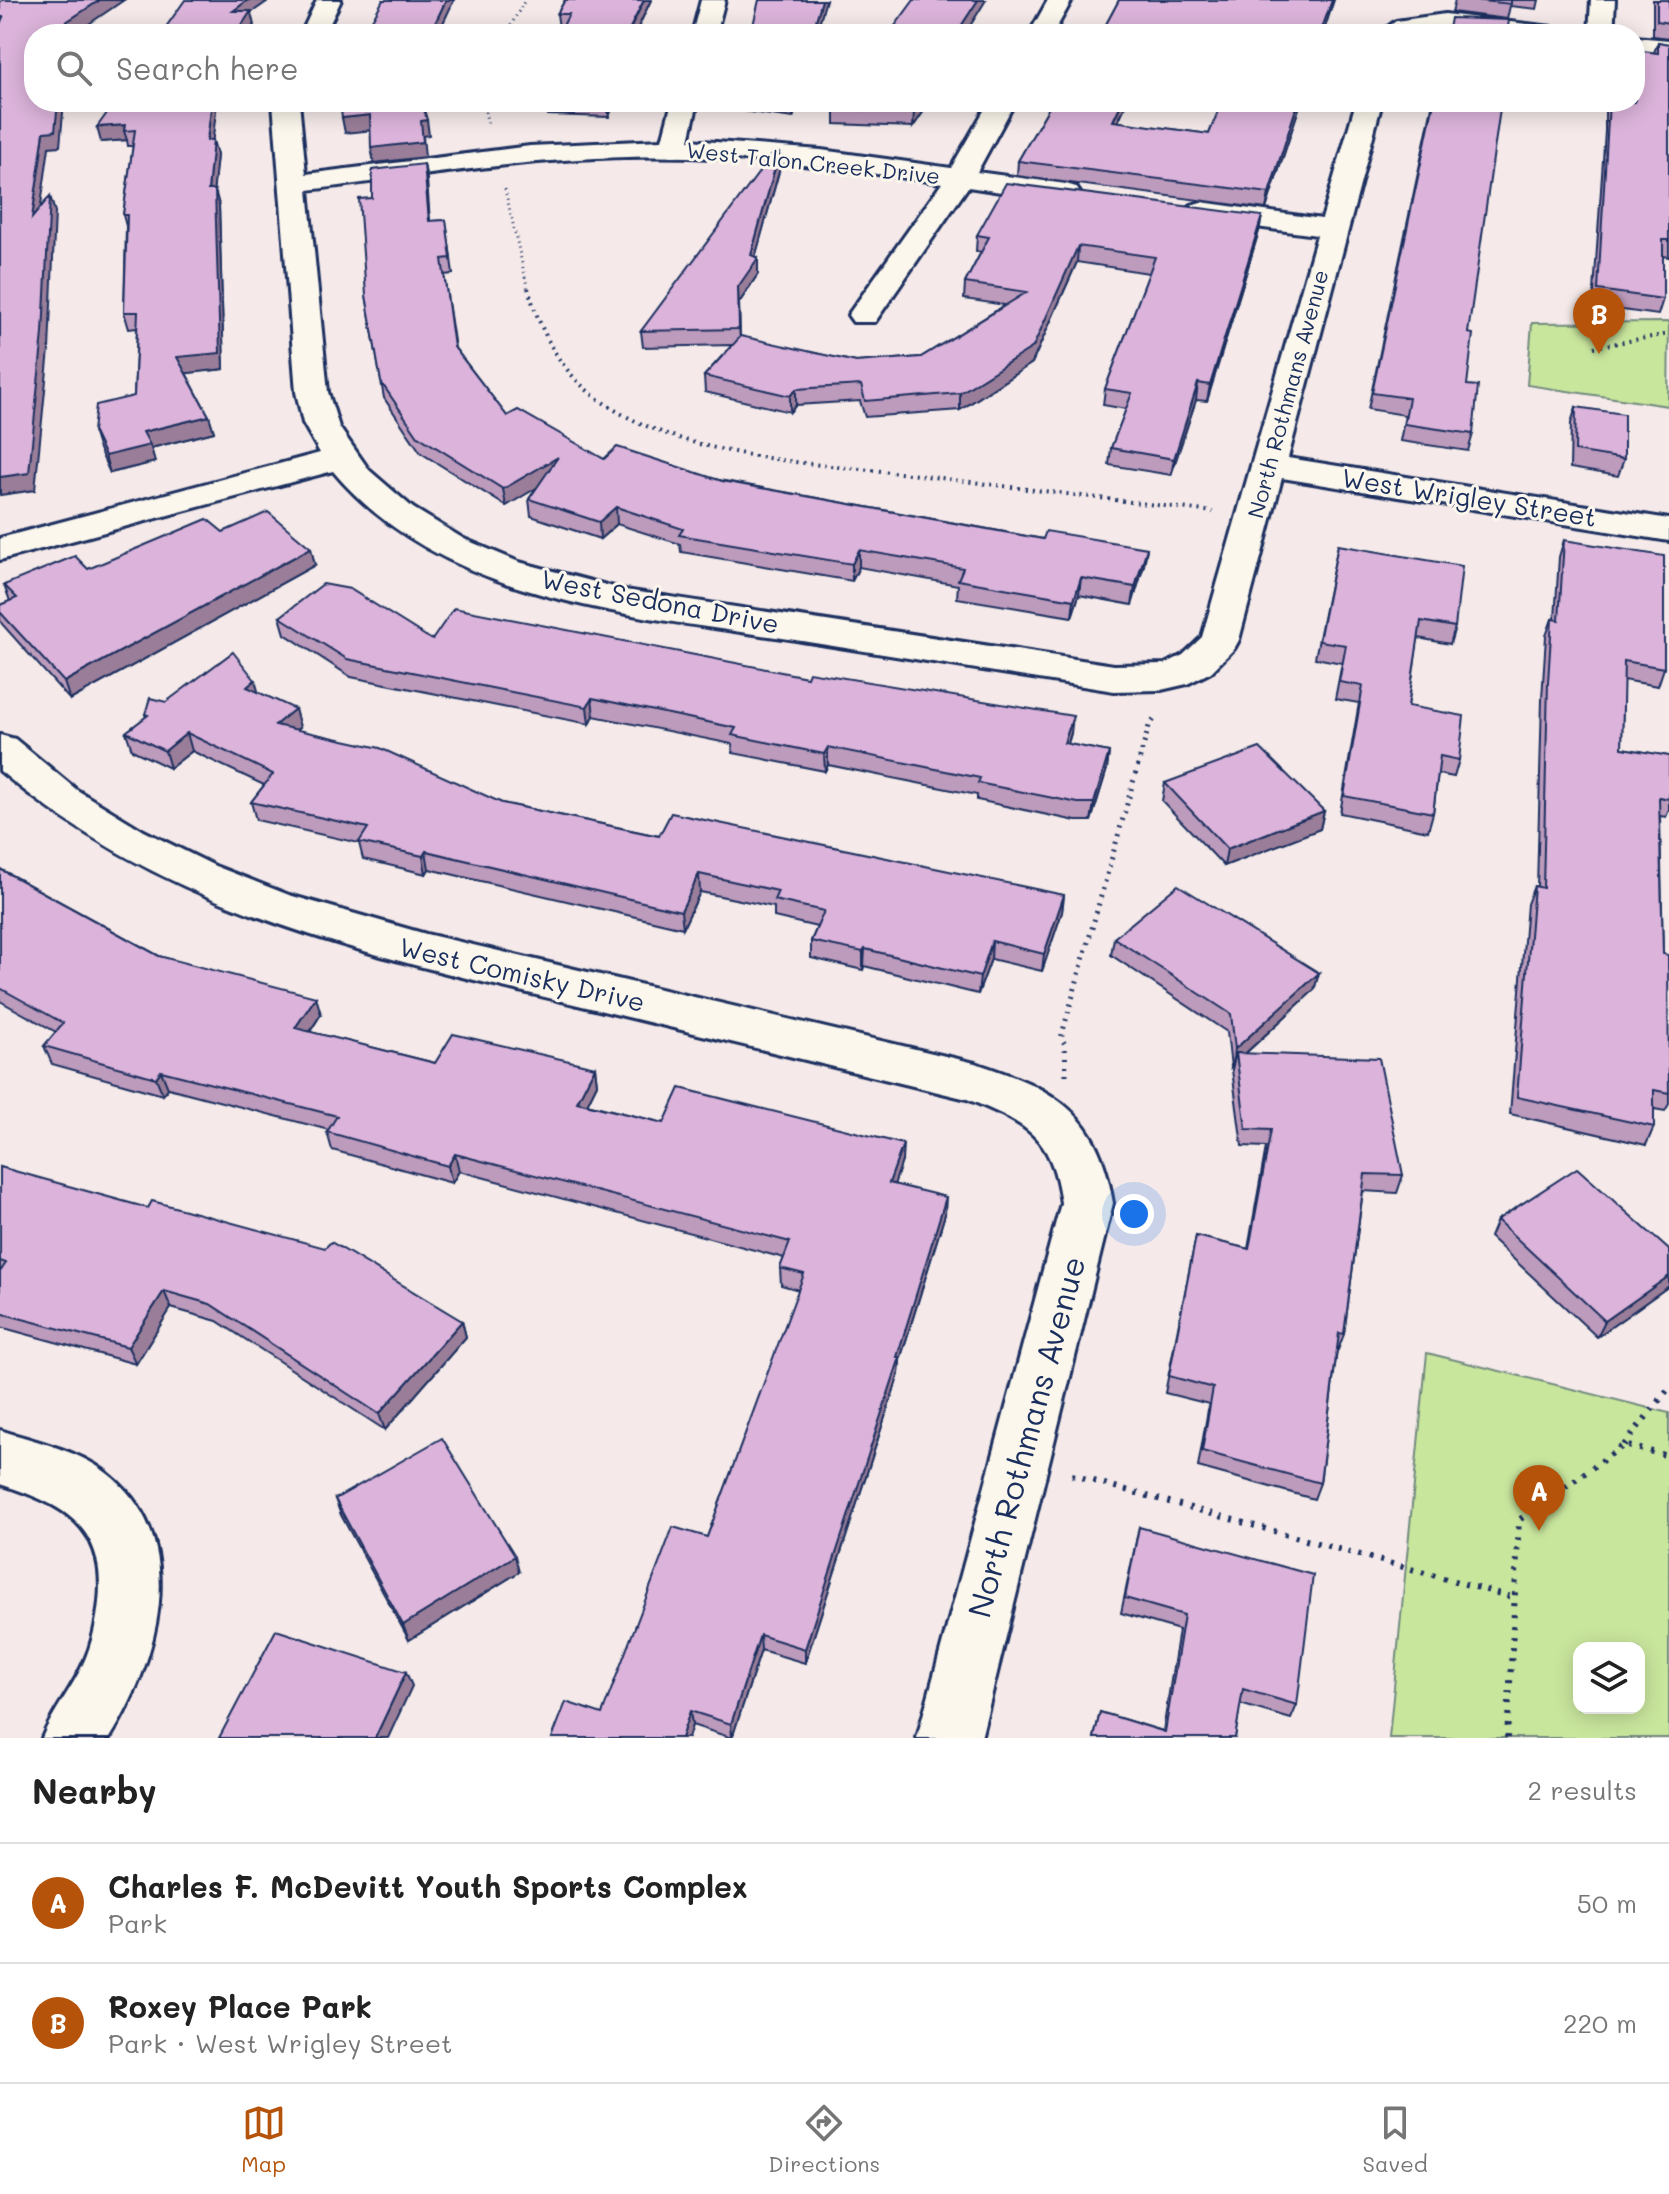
<!DOCTYPE html>
<meta charset="utf-8">
<style>
body{margin:0;font-family:Mali,sans-serif;background:#f2f2f2;color:#222}
.controls{position:absolute;right:24px;bottom:24px;display:grid;overflow:hidden;border-radius:16px;box-shadow:0 4px 20px #0003}
.controls button{width:72px;height:72px;display:grid;place-items:center;padding:0;border:0;border-bottom:2px solid #e0e0e0;background:#fff;color:#222;font:40px sans-serif}
.you{position:absolute;left:1134px;top:1214px;width:28px;height:28px;margin:-20px;border:6px solid #fff;border-radius:50%;background:#1a73e8;box-shadow:0 0 0 12px #1a73e833}
.badge{display:grid;place-items:center;width:52px;height:52px;border-radius:50%;background:#b45309;color:#fff;font-size:26px;font-weight:700}
.pin{position:absolute;translate:-50% -66px;filter:drop-shadow(0 2px 4px #0008)}
.pin::after{content:'';position:absolute;top:42px;width:28px;height:24px;background:inherit;clip-path:polygon(0 0,100% 0,50% 100%)}
.list{margin:0;padding:0;list-style:none}
h2{display:flex;justify-content:space-between;align-items:center;height:104px;margin:0;padding:0 32px;font-size:34px}
h2 small{font-size:26px;font-weight:400;color:#767676}
.list li{display:grid;grid-template-columns:52px 1fr auto;gap:24px;align-items:center;box-sizing:border-box;height:120px;padding:0 32px;border-top:2px solid #e0e0e0}
.list b{display:block;font-size:30px;white-space:nowrap}
.list p{margin:0;font-size:26px;white-space:nowrap;color:#767676}
.list em{font-size:26px;font-style:normal;color:#767676}
.icon{flex:none;width:44px;height:44px;fill:none;stroke:currentColor;stroke-width:2;stroke-linecap:round;stroke-linejoin:round}
.map{position:relative;flex:none;width:1669px;height:1738px;overflow:hidden}
.search{position:absolute;background:#fff;box-shadow:0 4px 20px #0003;left:24px;right:24px;top:24px;height:88px;display:flex;align-items:center;gap:20px;box-sizing:border-box;padding:0 28px;border-radius:32px;color:#767676;font-size:30px}
.sheet{height:344px;background:#fff}
nav{display:flex;justify-content:space-around;align-items:center;box-sizing:border-box;height:112px;border-top:2px solid #e0e0e0;background:#fff;font-size:22px;color:#767676}
nav a{display:grid;justify-items:center;gap:4px}
nav .on{color:#b45309}
.map>svg:first-child{display:block}
</style>
<div class="map">
<svg width="1669" height="1738" viewBox="0 0 1669 1738">
<rect width="100%" height="100%" fill="#f5eae9"/>
<filter id="ink" filterUnits="userSpaceOnUse"><feTurbulence type="fractalNoise" baseFrequency=".0125" numOctaves="2"/><feDisplacementMap in="SourceGraphic" scale="16" xChannelSelector="R" yChannelSelector="G"/><feConvolveMatrix kernelMatrix="1 2 1 2 8 2 1 2 1" color-interpolation-filters="sRGB"/></filter>
<g filter="url(#ink)">
<g fill="#c9e69d" stroke="#728a7e" stroke-width="2" fill-rule="evenodd">
<polygon points="1669,322 1668,406 1527,385 1532,323"/>
<path d="M1427,1353L1669,1413V1738H1389ZM1639,1648V1708H1579V1648Z"/>
</g>
<g fill="none" stroke-linecap="round" stroke-linejoin="round">
<g stroke="#1b2f5e" stroke-width="6">
<g id="minor">
<polygon points="317,0 341,0 325,34 301,34"/>
<polygon points="701,0 725,0 716,34 692,34"/>
<polygon points="1048,0 1072,0 1053,34 1029,34"/>
<polygon points="1591,0 1615,0 1613,34 1589,34"/>
<polygon points="1445,14 1552,27 1564,34 1445,29 1378,34 1396,21"/>
<polygon points="1635,37 1669,40 1669,56 1635,51"/>
<path d="M273,102H299L306,174L530,146L662,140L672,102H698L689,140L821,150L951,168L989,102H1015L977,172L1066,184L1076,187L1080,193L1076,199L1066,202L968,187L875,322H853L848,315L942,183C838,168 733,154 628,157C521,159 414,177 308,190L328,392L339,427L369,470L413,508L464,539L519,562L625,590L1114,665L1165,664L1183,655L1202,637L1317,235L1201,220L1191,217L1187,211L1191,205L1201,202L1322,219L1356,102H1382L1288,458L1669,519V541L1282,478L1239,640L1234,649L1211,672L1187,684L1161,690L1114,691C1012,675 910,658 808,642C646,616 446,606 333,471L0,560V538L320,453L303,423L296,392Z"/>
<path d="M0,735L15,739L77,790L144,831L215,866L289,895L426,934L975,1063C1056,1089 1099,1114 1113,1203L981,1738H917L1061,1203C1052,1135 1027,1124 967,1099C837,1068 707,1036 578,1005C366,954 172,914 0,771Z"/>
<path d="M0,1430C37,1442 83,1451 113,1478C192,1546 157,1662 110,1738H42C53,1711 72,1689 84,1662C92,1644 97,1622 99,1602C107,1526 64,1505 0,1484Z"/>
</g>
</g>
<g stroke="#1b2f5e" stroke-width="3" stroke-dasharray="1 4" stroke-linecap="butt">
<polyline points="506,34 525,0"/>
<polyline points="483,102 488,125"/>
<polyline points="505,189 528,290"/>
</g>
<g stroke="#1b2f5e" stroke-width="4" stroke-dasharray="2 5" stroke-linecap="butt">
<path d="M528,288C540,330 558,368 593,395C677,460 816,463 918,475C1017,488 1115,500 1213,512"/>
<polyline points="1594,347 1669,334"/>
</g>
<polyline stroke="#1b2f5e" stroke-width="5" stroke-dasharray="2 6" stroke-linecap="butt" points="1066,1075 1065,1044 1061,1038 1149,726 1156,717"/>
<g stroke="#1b2f5e" stroke-width="6" stroke-dasharray="3 8" stroke-linecap="butt">
<polyline points="1624,1445 1669,1388"/>
<polyline points="1072,1475 1515,1598"/>
<polyline points="1507,1738 1519,1520 1624,1445 1669,1456"/>
</g>
<use href="#minor" fill="#fbf7ec" fill-rule="evenodd"/>
</g>
<g fill="#bd9bbc" stroke="#1b2f5e" stroke-width="2">
<polygon points="565,0 651,0 635,34 559,28 557,14"/>
<polygon points="1119,0 1323,34 1091,34 1103,30"/>
<polygon points="1455,0 1539,0 1537,9 1510,6 1507,19 1452,12"/>
<polygon points="1653,0 1669,0 1669,38 1653,36"/>
<polygon points="1658,42 1669,44 1669,257 1663,256 1663,299 1658,315 1593,306 1605,131 1605,102 1635,102"/>
<polygon points="115,102 212,140 217,155 213,190 219,205 224,369 186,373 209,416 214,432 151,448 155,462 110,473 98,447 93,431 134,396 137,328 129,329 124,312 126,226 123,215 133,146 128,146 127,140 101,142"/>
<polygon points="546,102 614,102 609,117 548,115"/>
<polygon points="736,102 798,102 793,118 736,110"/>
<polygon points="841,102 930,102 913,127 835,124 835,109"/>
<polygon points="1052,102 1127,102 1118,122 1209,134 1222,102 1301,102 1266,209 1017,176 1018,161"/>
<polygon points="1433,102 1468,333 1467,385 1473,434 1468,451 1400,441 1405,415 1368,409"/>
<polygon points="424,164 430,221 446,220 453,274 444,275 455,348 507,416 604,459 1043,539 1147,548 1144,565 1132,605 1079,595 1072,617 957,598 958,585 859,567 852,581 681,552 680,544 617,524 600,539 531,516 529,499 537,487 506,506 421,453 384,398 366,295 372,198"/>
<polygon points="780,168 755,257 758,258 758,274 739,303 740,337 856,362 921,357 1005,305 964,299 965,283 981,252 976,251 977,235 1262,216 1259,231 1207,401 1196,400 1171,475 1109,465 1111,448 1126,409 1103,405 1105,389 1149,273 1077,262 1032,363 960,410 865,417 860,401 796,405 790,412 705,392 704,376 732,345 643,347 641,331"/>
<polygon points="1576,407 1624,459 1618,476 1570,468 1571,423"/>
<polygon points="223,532 315,565 70,700 2,624 0,620 0,605 10,601 4,585 88,569"/>
<polygon points="1564,540 1664,668 1658,686 1623,680 1622,748 1669,756 1669,810 1666,817 1660,816 1663,954 1668,1041 1669,1041 1669,1104 1665,1111 1654,1109 1654,1127 1646,1145 1510,1114 1527,904 1534,886 1537,887 1542,699 1546,636 1552,619 1555,619 1559,557"/>
<polygon points="1338,545 1455,627 1450,644 1418,638 1408,706 1459,760 1454,777 1438,774 1433,813 1428,831 1340,813 1359,703 1335,699 1342,663 1315,658"/>
<polygon points="280,617 1071,733 1068,744 1109,752 1107,769 1091,821 1076,821 977,800 977,795 828,765 825,771 733,753 732,744 594,716 589,724 351,677 285,634"/>
<polygon points="258,692 300,727 296,730 502,803 659,836 1064,895 1062,912 1042,971 991,959 978,994 864,966 863,970 811,958 811,941 817,927 774,917 774,907 700,892 683,928 429,869 426,874 363,859 359,843 256,820 251,802 264,785 192,751 170,768 132,750 126,732 146,717 145,714"/>
<polygon points="1165,783 1324,811 1320,829 1224,866 1162,801"/>
<polygon points="0,869 159,956 321,1014 310,1032 435,1063 595,1067 597,1084 587,1104 664,1123 902,1161 894,1184 945,1214 900,1360 899,1374 805,1663 761,1650 732,1738 692,1725 688,1738 552,1738 602,1714 707,1537 799,1290 781,1285 780,1268 784,1258 459,1171 452,1183 332,1150 327,1132 329,1130 168,1088 163,1095 52,1064 44,1046 56,1032 0,1001"/>
<polygon points="1114,938 1319,973 1314,990 1246,1053 1403,1175 1397,1193 1363,1191 1344,1334 1338,1350 1337,1350 1320,1483 1314,1499 1198,1467 1209,1404 1165,1393 1196,1236 1248,1249 1266,1147 1242,1146 1232,1070 1233,1065 1231,1067 1227,1032 1111,955"/>
<polygon points="0,1167 462,1321 466,1337 385,1430 217,1321 171,1308 136,1364 0,1327"/>
<polygon points="1497,1220 1669,1250 1669,1286 1597,1337 1490,1237"/>
<polygon points="335,1499 519,1572 409,1640 341,1515"/>
<polygon points="1139,1527 1297,1705 1291,1719 1240,1704 1235,1738 1094,1738 1100,1712 1163,1731 1179,1630 1121,1613"/>
</g>
<g fill="#9a7e99" stroke="#1b2f5e" stroke-width="2">
<polygon points="100,0 124,0 74,34 65,34 66,22"/>
<polygon points="248,0 268,1 251,13 254,25 248,34 236,34 233,11"/>
<polygon points="446,0 454,0 438,34 430,34"/>
<polygon points="644,0 651,0 635,34 628,34"/>
<polygon points="822,0 826,0 816,34 812,34"/>
<polygon points="978,0 986,0 965,34 960,34 961,26"/>
<polygon points="1332,0 1334,0 1323,34 1320,34"/>
<polygon points="58,102 64,102 60,146 49,147 37,234 32,218 44,132"/>
<polygon points="212,102 217,102 211,155 207,140"/>
<polygon points="607,102 614,102 609,117"/>
<polygon points="793,102 798,102 793,118"/>
<polygon points="920,102 930,102 913,127 914,112"/>
<polygon points="1122,102 1127,102 1111,136 1113,121"/>
<polygon points="1298,102 1301,102 1266,209 1269,193"/>
<polygon points="370,115 373,130 345,133 342,118"/>
<polygon points="427,120 429,135 423,136 425,157 374,163 371,148 421,121"/>
<polygon points="125,125 124,131 127,140 101,142 97,127"/>
<polygon points="213,140 217,155 212,206 208,190"/>
<polygon points="779,153 780,168 753,265 758,258 758,274 739,303 740,345 738,287 751,255"/>
<polygon points="424,164 427,179 431,237 429,221"/>
<polygon points="215,190 219,205 224,369 181,374 177,357"/>
<polygon points="50,196 55,212 49,350 35,490 0,495 0,477"/>
<polygon points="1262,216 1259,231 1207,401 1210,385"/>
<polygon points="1078,246 1077,262 1032,363 960,410 960,393"/>
<polygon points="1198,383 1196,400 1171,475 1174,459"/>
<polygon points="796,389 796,405 790,412 790,396"/>
<polygon points="209,416 214,432 151,448 155,462 110,473 105,456 143,432"/>
<polygon points="558,457 560,474 506,506 503,489"/>
<polygon points="616,507 617,524 600,539 599,522"/>
<polygon points="311,548 315,565 70,700 64,682"/>
<polygon points="1147,548 1144,565 1132,605 1135,587"/>
<polygon points="859,550 859,567 852,581 852,564"/>
<polygon points="1081,578 1079,595 1072,617 1074,600"/>
<polygon points="255,680 260,698 247,687"/>
<polygon points="592,698 594,716 589,724 587,707"/>
<polygon points="295,709 300,727 280,743 275,725"/>
<polygon points="1073,716 1071,733 1062,761 1064,743"/>
<polygon points="187,733 192,751 170,768 165,751"/>
<polygon points="828,747 828,765 825,771 824,754"/>
<polygon points="1109,752 1107,769 1091,821 1094,803"/>
<polygon points="1324,811 1320,829 1224,866 1227,849"/>
<polygon points="426,851 429,869 426,874 423,856"/>
<polygon points="699,874 700,892 683,928 681,911"/>
<polygon points="1064,895 1062,912 1042,971 1044,954"/>
<polygon points="992,941 991,959 978,994 980,977"/>
<polygon points="865,949 864,966 863,970 863,952"/>
<polygon points="1319,973 1314,990 1237,1061 1236,1053 1233,1065 1231,1067 1235,1049"/>
<polygon points="316,997 321,1014 301,1045 295,1028"/>
<polygon points="595,1067 597,1084 580,1119 577,1102"/>
<polygon points="161,1071 168,1088 163,1095 156,1078"/>
<polygon points="903,1144 902,1161 889,1200 889,1183"/>
<polygon points="455,1154 459,1171 452,1183 448,1166"/>
<polygon points="946,1197 945,1214 900,1360 899,1374 805,1663 805,1649"/>
<polygon points="1669,1276 1669,1286 1597,1337 1605,1321"/>
<polygon points="164,1291 171,1308 136,1364 128,1347"/>
<polygon points="462,1321 466,1337 385,1430 379,1414"/>
<polygon points="515,1556 519,1572 409,1640 403,1625"/>
<polygon points="760,1635 761,1650 732,1738 731,1724"/>
<polygon points="406,1672 412,1686 388,1738 375,1738"/>
<polygon points="690,1711 692,1725 688,1738 681,1738"/>
</g>
<g fill="#dcb4db" stroke="#1b2f5e" stroke-width="2">
<polygon points="3,0 100,0 66,22 65,34 34,34 34,102 58,102 55,131 44,132 32,218 50,196 43,333 29,473 0,477 0,24 3,17 0,17 0,2"/>
<polygon points="185,0 248,0 233,11 251,11 236,34 161,34"/>
<polygon points="383,0 446,0 430,34 369,34 377,22 371,22"/>
<polygon points="565,0 644,0 628,32 633,32 632,34 559,34 569,14 557,14"/>
<polygon points="759,0 822,0 812,34 751,34"/>
<polygon points="914,0 978,0 961,26 965,27 960,34 889,34"/>
<polygon points="1119,0 1332,0 1320,34 1196,34 1156,29 1154,34 1091,34 1094,29 1103,30"/>
<polygon points="1473,0 1511,0 1511,4"/>
<polygon points="1657,0 1669,0 1669,23 1657,21"/>
<polygon points="1451,18 1509,20 1507,34 1448,34"/>
<polygon points="1658,42 1669,44 1669,240 1663,240 1663,299 1598,290 1609,102 1635,102 1635,50 1658,53"/>
<polygon points="115,102 212,102 207,140 213,140 208,190 215,190 220,353 177,357 209,416 143,432 150,445 105,456 93,431 96,405 134,396 138,312 124,312 127,215 123,215 135,130 124,131 125,125 97,127"/>
<polygon points="340,102 422,102 427,120 421,121 423,142 371,148 370,115 342,118"/>
<polygon points="841,102 920,102 914,112 835,109"/>
<polygon points="1052,102 1122,102 1113,121 1209,134 1222,102 1298,102 1269,193 1018,161"/>
<polygon points="1434,102 1501,102 1468,333 1473,334 1467,385 1478,386 1473,434 1404,424 1409,398 1372,393"/>
<polygon points="774,152 779,153 751,255 758,258 738,287 739,329 641,331"/>
<polygon points="424,164 429,221 446,220 451,258 442,259 454,347 507,416 518,410 604,459 617,447 722,481 1043,539 1046,531 1147,548 1135,587 1081,578 1074,600 958,580 963,568 859,550 852,564 679,535 683,529 616,507 599,522 529,499 558,457 503,489 418,436 381,382 366,295 359,199 372,198 372,170"/>
<polygon points="1006,183 1262,216 1210,385 1198,383 1174,459 1111,448 1132,393 1105,389 1155,257 1078,246 1033,347 960,393 865,401 861,385 796,389 790,396 704,376 741,336 856,362 921,357 1027,292 965,283 989,237 977,235"/>
<polygon points="1576,407 1624,414 1624,459 1575,451"/>
<polygon points="268,512 311,548 64,682 0,612 0,605 17,598 4,585 75,556 88,569 207,519 223,532"/>
<polygon points="1564,540 1664,556 1664,668 1624,661 1622,748 1669,756 1669,799 1659,797 1663,954 1668,955 1669,1093 1654,1090 1654,1127 1517,1097 1534,886 1543,888 1548,682 1552,619 1559,620"/>
<polygon points="1338,545 1462,566 1455,627 1421,621 1408,706 1464,716 1459,760 1440,756 1433,813 1344,796 1363,686 1339,682 1346,645 1319,641"/>
<polygon points="323,584 350,589 432,640 454,608 807,677 809,672 1073,716 1064,743 1109,752 1094,803 1078,803 978,783 980,778 828,747 824,754 732,735 736,728 592,698 587,707 347,659 280,617"/>
<polygon points="233,652 255,680 247,687 295,709 275,725 380,748 502,803 659,836 671,813 1064,895 1044,954 992,941 980,977 865,949 863,952 811,941 824,911 774,900 778,891 699,874 681,911 426,851 423,856 359,842 368,828 251,802 273,774 187,733 165,751 126,732 148,715 145,714 150,698 166,702"/>
<polygon points="1260,748 1324,811 1227,849 1165,783"/>
<polygon points="0,869 159,956 316,997 295,1028 435,1063 453,1034 595,1067 577,1102 664,1123 680,1088 903,1144 889,1183 946,1197 897,1357 900,1357 805,1649 760,1635 731,1724 690,1711 681,1738 552,1738 566,1702 602,1714 673,1527 707,1537 804,1274 780,1268 790,1242 455,1154 448,1166 327,1132 337,1116 161,1071 156,1078 44,1046 63,1023 0,988"/>
<polygon points="1178,885 1319,973 1235,1049 1231,1014 1114,938"/>
<polygon points="1236,1053 1379,1058 1403,1175 1365,1174 1344,1334 1339,1333 1320,1483 1202,1451 1213,1388 1169,1376 1196,1236 1249,1249 1271,1130 1246,1129"/>
<polygon points="0,1167 148,1208 152,1201 325,1248 331,1242 462,1321 379,1414 210,1304 164,1291 128,1347 0,1313 0,1272 6,1263 0,1261"/>
<polygon points="1577,1168 1669,1250 1669,1276 1605,1321 1497,1220"/>
<polygon points="442,1438 515,1556 403,1625 335,1499"/>
<polygon points="1139,1527 1313,1575 1297,1705 1243,1689 1235,1738 1094,1738 1100,1712 1165,1732 1184,1615 1125,1598"/>
<polygon points="276,1630 406,1672 375,1738 219,1738"/>
</g>
</g>
<g text-anchor="middle" stroke-width="6" stroke-linejoin="round" paint-order="stroke">
<g font-size="22" fill="#1b2f5e" stroke="#fbf7ec">
<text transform="translate(813 163) rotate(6)" y="8">West Talon Creek Drive</text>
<text transform="translate(1288 394) rotate(-75)" y="8">North Rothmans Avenue</text>
</g>
<g font-size="26" fill="#1b2f5e" stroke="#fbf7ec">
<text transform="translate(1469 498) rotate(9)" y="9">West Wrigley Street</text>
<text transform="translate(660 602) rotate(11)" y="9">West Sedona Drive</text>
<text transform="translate(522 975) rotate(13)" y="9">West Comisky Drive</text>
</g>
<g font-size="32" fill="#1b2f5e" stroke="#fbf7ec">
<text transform="translate(1027 1437) rotate(-75)" y="11">North Rothmans Avenue</text>
</g>
</g>
</svg>
<div class="controls">
<button><svg class="icon" aria-label="layers" viewBox="0 0 24 24"><path d="M12 4l9 5-9 5-9-5zM3 14l9 5 9-5"/></svg></button>
</div>
<div class="you"></div>
<div class="pin badge" style="left:1539px;top:1531px">A</div>
<div class="pin badge" style="left:1599px;top:354px">B</div>
<div class="search"><svg class="icon" aria-label="search" viewBox="0 0 24 24"><circle cx="10" cy="10" r="6"/><path d="M15 15l6 6"/></svg>Search here</div>
</div>
<section class="sheet">
<h2>Nearby<small>2 results</small></h2>
<ul class="list">
<li><span class="badge">A</span><div><b>Charles F. McDevitt Youth Sports Complex</b><p>Park</p></div><em>50 m</em></li>
<li><span class="badge">B</span><div><b>Roxey Place Park</b><p>Park · West Wrigley Street</p></div><em>220 m</em></li>
</ul>
</section>
<nav>
<a class="on"><svg class="icon" aria-label="map" viewBox="0 0 24 24"><path d="M3 6l6-2 6 2 6-2v14l-6 2-6-2-6 2zM9 4v14M15 6v14"/></svg>Map</a>
<a><svg class="icon" aria-label="directions" viewBox="0 0 24 24"><path d="M12 3l9 9-9 9-9-9zM9 14v-3h6M13 9l2 2-2 2"/></svg>Directions</a>
<a><svg class="icon" aria-label="saved" viewBox="0 0 24 24"><path d="M7 4h10v16l-5-4-5 4z"/></svg>Saved</a>
</nav>
